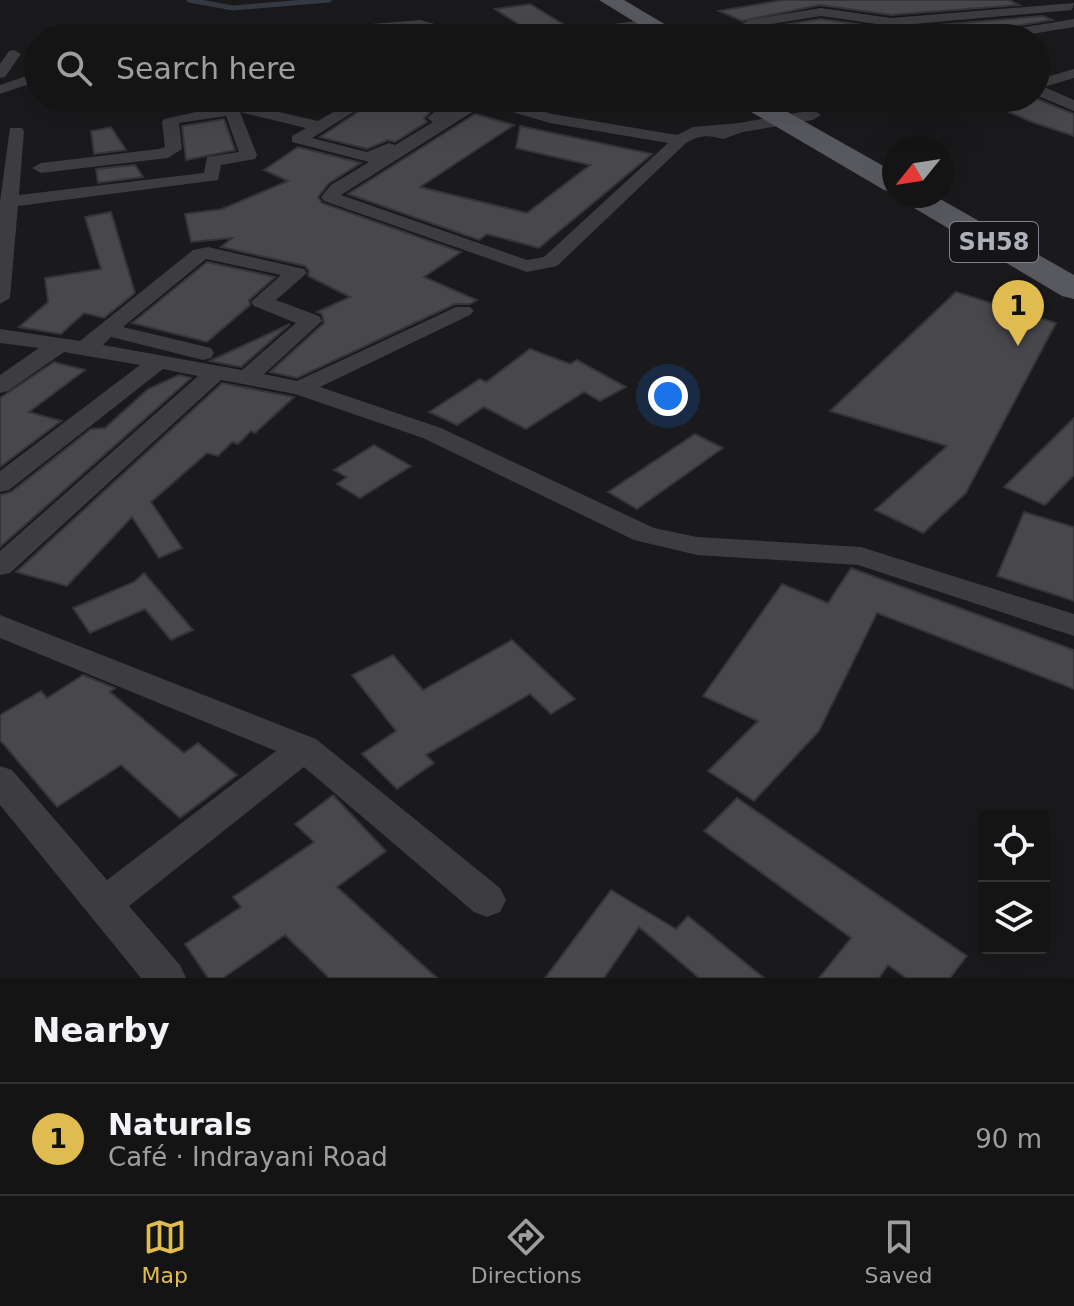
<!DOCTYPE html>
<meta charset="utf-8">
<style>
body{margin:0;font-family:"DejaVu Sans",sans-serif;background:#1d1d1e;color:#f1f3f6}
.controls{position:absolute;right:24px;bottom:24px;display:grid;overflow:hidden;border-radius:8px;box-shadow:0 8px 32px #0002}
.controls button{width:72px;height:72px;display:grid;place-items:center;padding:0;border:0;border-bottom:2px solid #333334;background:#141415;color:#f1f3f6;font:40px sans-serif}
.compass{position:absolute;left:882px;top:136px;width:72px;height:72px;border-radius:50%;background:#141415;box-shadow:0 8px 32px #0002;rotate:240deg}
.you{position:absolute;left:668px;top:396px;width:28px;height:28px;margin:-20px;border:6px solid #fff;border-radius:50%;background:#1a73e8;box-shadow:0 0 0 12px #1a73e833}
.badge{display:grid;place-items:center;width:52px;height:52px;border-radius:50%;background:#e0bb4f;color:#111;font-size:26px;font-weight:700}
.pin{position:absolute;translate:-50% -66px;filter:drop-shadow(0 2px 4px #0008)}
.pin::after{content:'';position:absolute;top:42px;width:28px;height:24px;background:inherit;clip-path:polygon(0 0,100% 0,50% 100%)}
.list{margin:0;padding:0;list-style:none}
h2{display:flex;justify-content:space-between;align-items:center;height:104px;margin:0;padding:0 32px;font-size:34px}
h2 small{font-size:26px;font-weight:400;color:#9d9ea0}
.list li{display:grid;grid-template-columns:52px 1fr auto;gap:24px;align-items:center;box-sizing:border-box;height:112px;padding:0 32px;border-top:2px solid #333334}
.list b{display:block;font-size:30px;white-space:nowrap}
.list p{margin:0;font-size:26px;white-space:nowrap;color:#9d9ea0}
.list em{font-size:26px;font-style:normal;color:#9d9ea0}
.icon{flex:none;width:44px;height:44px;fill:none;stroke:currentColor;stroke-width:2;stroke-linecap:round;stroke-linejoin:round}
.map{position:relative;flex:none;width:1074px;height:978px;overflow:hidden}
.search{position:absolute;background:#141415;box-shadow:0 8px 32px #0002;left:24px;right:24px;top:24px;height:88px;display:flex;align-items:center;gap:20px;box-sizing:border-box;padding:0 28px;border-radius:44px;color:#9d9ea0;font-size:30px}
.sheet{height:216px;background:#141415}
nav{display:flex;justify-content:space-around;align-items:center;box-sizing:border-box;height:112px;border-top:2px solid #333334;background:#141415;font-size:22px;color:#9d9ea0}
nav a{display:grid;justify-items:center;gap:4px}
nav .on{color:#e0bb4f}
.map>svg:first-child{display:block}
</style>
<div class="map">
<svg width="1074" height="978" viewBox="0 0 1074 978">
<rect width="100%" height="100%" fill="#1a1a1c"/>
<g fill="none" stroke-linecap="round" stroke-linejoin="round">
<polyline stroke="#333a41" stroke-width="5" points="189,0 233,8 329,0"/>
</g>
<g fill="#48474c" stroke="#353438" stroke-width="2">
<polygon points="783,0 1009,0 1019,5 891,15 820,5 742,21 719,11"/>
<polygon points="530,4 566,26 529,31 495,9"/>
<polygon points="1043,16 1052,20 983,31 973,38 788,38 769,27 821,19 891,29"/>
<polygon points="379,98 403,98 408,104 432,110 424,118 427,122 395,142 388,140 367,149 320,137"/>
<polygon points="977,98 1035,98 1074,114 1074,136 1032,122"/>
<polygon points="475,114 514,125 420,187 527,213 590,165 516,148 520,126 652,154 539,248 487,234 479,240 348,194"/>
<polygon points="224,119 235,150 186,160 182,126"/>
<polygon points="111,127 126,150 94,154 91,131"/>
<polygon points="298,147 361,163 329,183 318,197 322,203 461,252 424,277 477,300 470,304 455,304 297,378 270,372 324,323 322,314 317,312 350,297 308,276 309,271 305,266 221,247 232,238 191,242 185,214 222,209 288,181 264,170"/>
<polygon points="135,165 143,177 98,183 96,169"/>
<polygon points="111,212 135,293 104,318 84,313 61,334 19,327 48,302 45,278 101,269 85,217"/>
<polygon points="207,262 275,277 249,300 250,305 207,342 132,323"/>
<polygon points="956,292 1056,323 966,493 923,533 875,510 947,446 830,411"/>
<polygon points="290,324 241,367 210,361 214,359"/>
<polygon points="530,349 570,364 577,360 626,387 600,401 584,392 526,429 484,407 457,425 429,412 480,379 486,382"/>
<polygon points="54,362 85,370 29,412 61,421 0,467 0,398"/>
<polygon points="179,375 191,378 0,547 0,495 11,492 91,429 105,428 148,389"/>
<polygon points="222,383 294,397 255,433 251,431 238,444 232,442 218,456 207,453 151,502 182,548 159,558 132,517 67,586 16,572"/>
<polygon points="1074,418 1074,475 1045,505 1004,487"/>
<polygon points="695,434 723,448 637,509 608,492"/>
<polygon points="374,445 411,466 360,498 337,484 347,477 334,470"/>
<polygon points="1024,512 1074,527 1074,601 997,576"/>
<polygon points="851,568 1074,650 1074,689 877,613 819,731 754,801 708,771 758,721 703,696 782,584 828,603"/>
<polygon points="144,573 193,630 171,640 145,609 90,633 73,608 134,582"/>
<polygon points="512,640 575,699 551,714 530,694 426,755 434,763 397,789 362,754 396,731 352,675 393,655 423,690"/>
<polygon points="83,675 115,688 110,692 184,753 198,743 237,775 180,818 121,765 57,807 0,740 0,715 41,691 47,698"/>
<polygon points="333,795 386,851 337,887 437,978 329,978 285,935 223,978 208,978 185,944 241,907 233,897 314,842 295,824"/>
<polygon points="737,798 967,956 950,978 906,978 888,965 879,978 819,978 851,938 704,831"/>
<polygon points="611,890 676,929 688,916 764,978 699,978 639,927 604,978 545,978"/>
</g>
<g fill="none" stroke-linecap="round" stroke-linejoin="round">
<g fill="#3c3c41" fill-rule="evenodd">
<path d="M1074,3L1072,10L891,26L821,16L759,26L785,38C768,38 754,38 742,24L749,20L821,8L891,18Z"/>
<polygon points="651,19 658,23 656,26 570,38 533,38 540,34"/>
<polygon points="1074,19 1074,27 1007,38 976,38 983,34"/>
<polygon points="420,20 487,38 463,38 420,28 298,38 242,38 249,34"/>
<polygon points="14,50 21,54 5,77 0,78 0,64 9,51"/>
<polygon points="1074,69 1074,78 1044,87 1074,100 1074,111 1036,95 1036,80"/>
<polygon points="38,72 38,81 0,94 0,85"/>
<path d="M218,98L318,121L357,98H376L312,138L367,152L389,143L395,145L433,122L427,118L439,108L409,101L406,98H435L456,103L458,107L472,98H498L552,114L677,135L693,127L739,123L813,110L821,115L813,120L743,132L723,139C708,135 700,135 686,143L557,266L527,272L324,201L321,197L331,185L369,162L292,142V136L306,128L240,112L257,155L255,159L221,165L218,180L18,206L10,298L0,304V202L10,128H22L24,131L19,195L204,173L207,157L239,152L226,116L179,123L182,149L168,158L41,173L32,168L41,163L159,149L165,147L162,122L164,119L219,107L208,102ZM485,104L550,123L668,143L544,257L527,260L341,195Z"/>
<polygon points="917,98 935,98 936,99 928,104"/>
<path d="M208,247L304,269L307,273L276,300L319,316L322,321L264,374L297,381L456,307H470L474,311L470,315L320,387L441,428L654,528L697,537L861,547L1074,614V636L858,565L697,555L634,540L423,438L295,394L221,380L10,573L0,575V551L198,376L163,369L9,490L0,492V471L140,365L64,352L8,391L0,393V375L39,348L0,343V329L80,341L193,250ZM206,259L281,275L251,302L254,306L296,323L242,370L103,345L111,337L203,360L211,358L214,353L211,348L123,327Z"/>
<polygon points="0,615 316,739 500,888 506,900 500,912 487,917 474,912 304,767 129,906 180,965 186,978 141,978 0,805 0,766 12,770 107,880 276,751 0,638"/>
</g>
<g fill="#58595f" fill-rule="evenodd">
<polygon points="599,0 624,0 688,38 661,38"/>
<polygon points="733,98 763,98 894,172 894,192 884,190 736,103"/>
<polygon points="900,196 935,196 1074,275 1074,299 1062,296 904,202"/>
</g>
</g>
<g text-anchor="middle" stroke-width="6" stroke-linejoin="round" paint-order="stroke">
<rect fill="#151517" stroke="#808289" stroke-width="2" x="950" y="222" width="88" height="40" rx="6"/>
<g font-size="24" font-weight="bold" fill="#aeb1ba">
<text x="994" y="250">SH58</text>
</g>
</g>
</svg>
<div class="controls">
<button><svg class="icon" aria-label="locate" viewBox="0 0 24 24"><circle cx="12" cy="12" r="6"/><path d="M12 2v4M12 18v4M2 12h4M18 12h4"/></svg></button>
<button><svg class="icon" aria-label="layers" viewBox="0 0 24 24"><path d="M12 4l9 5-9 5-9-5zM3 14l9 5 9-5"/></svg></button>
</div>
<svg class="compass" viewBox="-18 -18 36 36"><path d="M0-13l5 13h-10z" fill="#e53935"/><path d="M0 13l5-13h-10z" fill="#9d9ea0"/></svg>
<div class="you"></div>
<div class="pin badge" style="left:1018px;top:346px">1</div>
<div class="search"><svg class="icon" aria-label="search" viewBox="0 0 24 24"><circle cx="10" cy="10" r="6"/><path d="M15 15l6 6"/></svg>Search here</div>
</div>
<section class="sheet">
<h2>Nearby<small></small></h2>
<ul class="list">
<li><span class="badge">1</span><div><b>Naturals</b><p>Café · Indrayani Road</p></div><em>90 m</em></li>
</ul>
</section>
<nav>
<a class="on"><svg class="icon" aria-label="map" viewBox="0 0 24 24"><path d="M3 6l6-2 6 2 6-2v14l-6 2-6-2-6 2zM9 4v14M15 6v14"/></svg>Map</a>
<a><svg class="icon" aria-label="directions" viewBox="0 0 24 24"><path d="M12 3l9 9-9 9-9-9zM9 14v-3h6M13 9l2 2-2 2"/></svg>Directions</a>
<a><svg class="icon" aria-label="saved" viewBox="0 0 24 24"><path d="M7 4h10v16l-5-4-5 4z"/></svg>Saved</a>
</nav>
